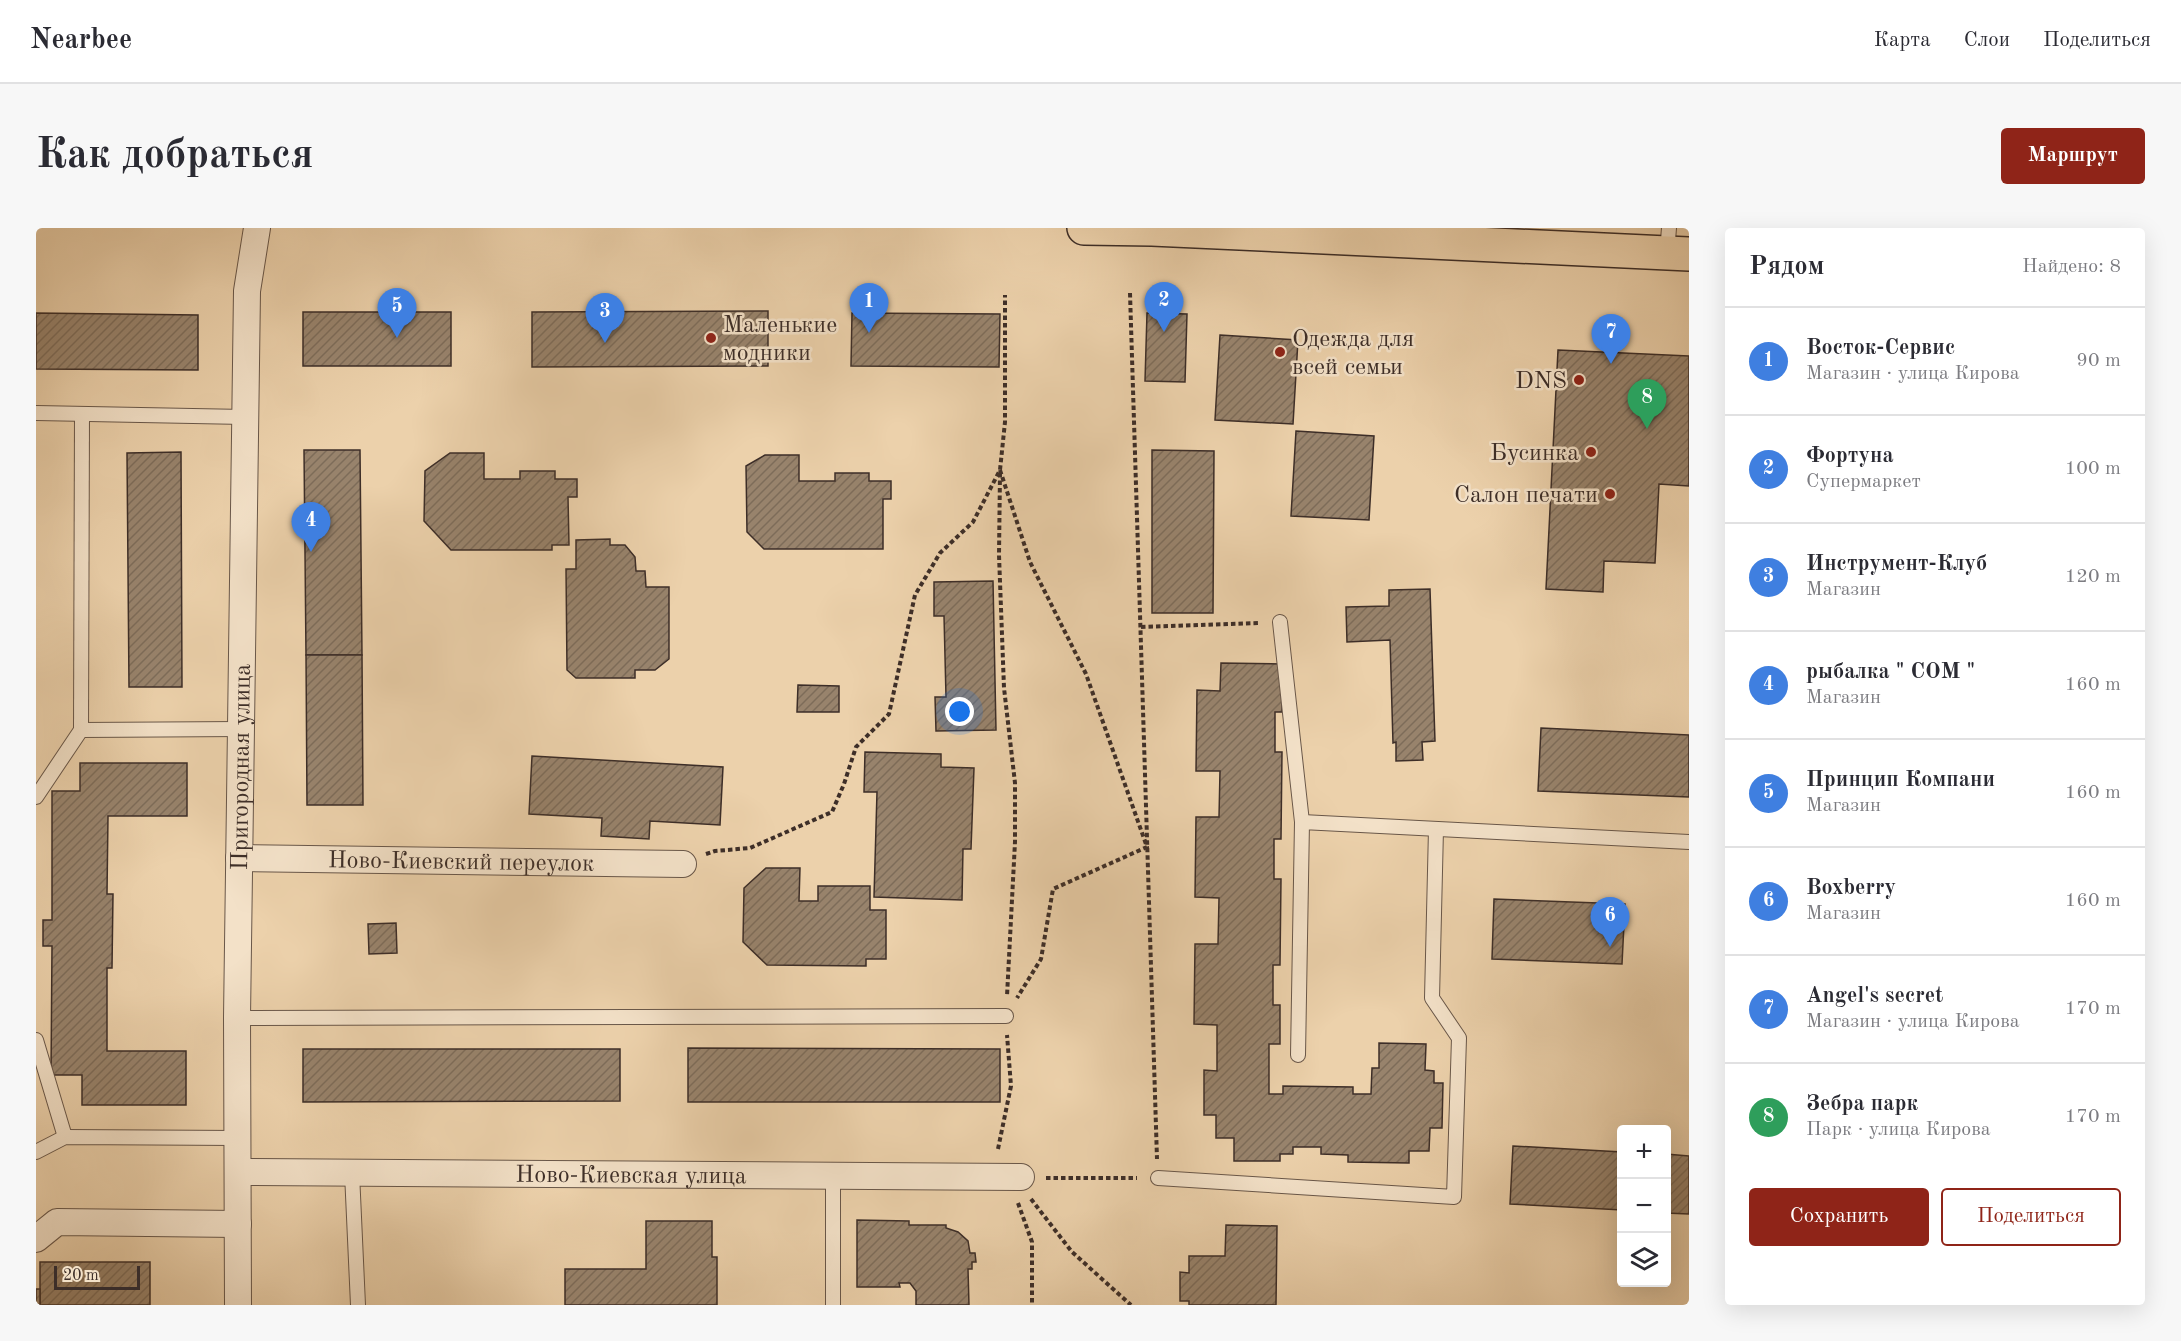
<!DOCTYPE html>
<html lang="ru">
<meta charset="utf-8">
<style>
body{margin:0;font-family:"Old Standard TT",serif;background:#f7f7f7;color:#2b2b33}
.controls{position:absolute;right:18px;bottom:18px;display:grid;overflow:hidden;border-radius:6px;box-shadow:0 6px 24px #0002}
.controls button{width:54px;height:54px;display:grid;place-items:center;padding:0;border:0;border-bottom:2px solid #e1e1e2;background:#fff;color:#2b2b33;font:30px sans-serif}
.scale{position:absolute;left:18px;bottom:15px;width:86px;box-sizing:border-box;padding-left:6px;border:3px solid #3d2e28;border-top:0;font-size:16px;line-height:21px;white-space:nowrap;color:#3d2e28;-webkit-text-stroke:4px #f3e1c8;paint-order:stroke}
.you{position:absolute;left:924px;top:484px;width:21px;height:21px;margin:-15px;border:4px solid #fff;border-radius:50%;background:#1a73e8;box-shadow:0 0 0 9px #1a73e833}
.badge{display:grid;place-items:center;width:39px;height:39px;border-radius:50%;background:#8f2418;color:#fff;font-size:20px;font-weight:700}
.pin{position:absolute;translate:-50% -50px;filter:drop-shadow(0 2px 3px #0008)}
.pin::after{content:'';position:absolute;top:32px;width:21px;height:18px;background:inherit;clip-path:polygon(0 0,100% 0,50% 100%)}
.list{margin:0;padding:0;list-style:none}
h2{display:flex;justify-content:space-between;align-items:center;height:78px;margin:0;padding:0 24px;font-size:26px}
h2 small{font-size:20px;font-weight:400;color:#7c7c81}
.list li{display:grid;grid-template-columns:39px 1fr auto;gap:18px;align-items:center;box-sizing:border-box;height:108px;padding:0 24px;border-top:2px solid #e1e1e2}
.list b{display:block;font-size:22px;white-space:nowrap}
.list p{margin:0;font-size:20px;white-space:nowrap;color:#7c7c81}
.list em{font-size:20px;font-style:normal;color:#7c7c81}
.actions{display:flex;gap:12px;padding:18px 24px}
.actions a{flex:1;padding:14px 0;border:2px solid #8f2418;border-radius:6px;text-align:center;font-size:21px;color:#8f2418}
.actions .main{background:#8f2418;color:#fff}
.icon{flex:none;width:33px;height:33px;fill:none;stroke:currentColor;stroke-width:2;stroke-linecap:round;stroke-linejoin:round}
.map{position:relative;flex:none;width:1653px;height:1077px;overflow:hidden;border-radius:6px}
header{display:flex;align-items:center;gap:36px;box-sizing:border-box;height:84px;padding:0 30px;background:#fff;border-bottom:2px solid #e1e1e2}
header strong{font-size:28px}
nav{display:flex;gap:33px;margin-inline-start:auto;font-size:21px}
.intro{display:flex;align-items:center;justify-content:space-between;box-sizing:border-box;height:144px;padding:0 36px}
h1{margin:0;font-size:42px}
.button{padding:15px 27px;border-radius:6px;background:#8f2418;color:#fff;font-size:21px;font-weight:700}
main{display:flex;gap:36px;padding:0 36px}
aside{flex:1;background:#fff;border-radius:6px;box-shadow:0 6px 24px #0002}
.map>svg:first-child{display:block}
</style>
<header>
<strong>Nearbee</strong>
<nav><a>Карта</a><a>Слои</a><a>Поделиться</a></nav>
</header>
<div class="intro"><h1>Как добраться</h1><a class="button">Маршрут</a></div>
<main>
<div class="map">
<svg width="1653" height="1077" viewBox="0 0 1653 1077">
<defs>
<pattern id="building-hatch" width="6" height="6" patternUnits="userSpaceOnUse" patternTransform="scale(1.5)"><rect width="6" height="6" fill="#98836c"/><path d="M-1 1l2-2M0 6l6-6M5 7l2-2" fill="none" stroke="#7d6c59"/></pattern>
</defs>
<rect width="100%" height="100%" fill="#ecd1ab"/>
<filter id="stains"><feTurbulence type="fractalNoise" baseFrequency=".00333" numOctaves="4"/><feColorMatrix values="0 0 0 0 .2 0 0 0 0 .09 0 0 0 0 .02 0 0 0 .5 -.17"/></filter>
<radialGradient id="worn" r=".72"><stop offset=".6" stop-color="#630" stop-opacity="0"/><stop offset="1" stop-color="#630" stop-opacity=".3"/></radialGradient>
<g fill="url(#building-hatch)" stroke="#3d2e28" stroke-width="1.5">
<polygon points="732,83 732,138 496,139 496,84"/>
<rect x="267" y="84" width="148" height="54"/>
<polygon points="0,85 162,87 162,142 0,141"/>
<polygon points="816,85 964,86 963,139 815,138"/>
<polygon points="1111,85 1151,86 1149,154 1109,153"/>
<polygon points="1184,107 1262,112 1257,196 1179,192"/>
<polygon points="1522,122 1653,128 1653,258 1623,256 1619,335 1568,333 1567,364 1510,361"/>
<polygon points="1260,203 1338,208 1333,292 1255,288"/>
<polygon points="268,222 324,222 326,427 270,427"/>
<polygon points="1116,222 1178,223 1177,385 1116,385"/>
<polygon points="145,224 146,459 93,459 91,225"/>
<polygon points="414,225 448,225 448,251 484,251 484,243 519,243 519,251 541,251 541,269 532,269 533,317 516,317 516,322 415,322 388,293 389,243"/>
<polygon points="729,227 763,227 763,253 799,253 799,245 833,245 833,253 855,253 855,271 847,271 847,321 728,321 711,304 710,238"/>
<polygon points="574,311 574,317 589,317 599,329 600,343 609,343 610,359 633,359 633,431 619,442 599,442 599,450 540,450 531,442 530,341 540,341 540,312"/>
<polygon points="957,353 960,502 900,503 899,469 910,469 908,388 898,388 898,354"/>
<polygon points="1394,361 1399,513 1386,514 1387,532 1360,533 1360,514 1357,515 1354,412 1311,414 1310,379 1353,378 1353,362"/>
<polygon points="270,427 326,427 327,577 271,577"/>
<polygon points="1185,435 1247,436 1246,484 1239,484 1239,524 1246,524 1245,611 1238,611 1238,651 1245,651 1244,737 1237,737 1237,777 1244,777 1244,816 1233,816 1233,866 1247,866 1247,858 1317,859 1317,866 1335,866 1336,840 1343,840 1343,815 1390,816 1389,842 1398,843 1398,855 1407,855 1406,900 1394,900 1393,923 1373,923 1373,935 1312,934 1312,927 1285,926 1285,919 1257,919 1257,926 1244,926 1244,933 1198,933 1198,910 1180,910 1180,887 1168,887 1168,842 1181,843 1181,797 1158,796 1159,716 1182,716 1183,670 1159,669 1160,589 1183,589 1184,543 1160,543 1161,462 1184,463"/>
<polygon points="762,457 803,458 803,484 761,484"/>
<polygon points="1505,500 1653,507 1653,569 1502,563"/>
<polygon points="829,524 905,526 905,539 938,540 935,621 927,621 926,672 838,669 841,564 828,564"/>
<polygon points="496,528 687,539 684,597 614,593 613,611 565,608 566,590 493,586"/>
<polygon points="44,535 151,535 151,588 72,588 71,666 77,666 76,740 71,740 71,823 150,823 150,877 46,877 46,847 15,847 16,718 7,718 7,692 16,692 16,563 44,563"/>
<polygon points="730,640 764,640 763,673 782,673 782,658 834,658 834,682 850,682 850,731 830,731 830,738 731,737 707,714 708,660"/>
<polygon points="1458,671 1589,676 1586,736 1456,731"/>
<polygon points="360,695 361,725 333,726 332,696"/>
<polygon points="652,820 964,821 964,874 652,874"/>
<polygon points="267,821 584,821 584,873 267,874"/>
<polygon points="1477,918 1586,924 1586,982 1474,976"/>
<polygon points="1630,926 1653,928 1653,986 1630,985"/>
<polygon points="821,992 873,993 873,997 910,997 910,1000 922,1004 932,1013 934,1025 939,1025 940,1034 936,1034 936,1041 932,1041 933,1077 880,1077 880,1063 874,1055 863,1055 864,1059 821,1059"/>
<polygon points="610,993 676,993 676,1029 681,1029 681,1077 529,1077 529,1041 610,1041"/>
<polygon points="1190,997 1241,998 1240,1077 1153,1077 1153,1073 1144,1073 1144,1044 1153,1045 1153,1028 1189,1028"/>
<rect x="4" y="1034" width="110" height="43"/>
<rect x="0" y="1061" width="4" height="16"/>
</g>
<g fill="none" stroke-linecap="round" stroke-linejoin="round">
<g stroke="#695749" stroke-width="16">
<g id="lane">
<polyline points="1631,25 1633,0"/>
<polyline points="0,185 209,189"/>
<polyline points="1244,394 1266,594"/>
<polyline points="45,502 46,186"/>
<polyline points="0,569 45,502 205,501"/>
<polyline points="201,790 970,788"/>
<polyline points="0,812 29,909"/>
<polyline points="1262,827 1266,594 1653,614"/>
<polyline points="0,924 29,909 202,910"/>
<polyline points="316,945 322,1077"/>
<polyline points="1122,950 1418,969 1423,810 1396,770 1400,601"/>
<polyline points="797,1077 797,948"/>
</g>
</g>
<g stroke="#695749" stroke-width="28">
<g id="street">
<path id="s1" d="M203,630L647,636"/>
<path id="s2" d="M203,944L985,949"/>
<polyline points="0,1011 21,994 202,996"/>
<path id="s3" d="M202,1077L201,790L211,63L221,0"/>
</g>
</g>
<g stroke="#3d2e28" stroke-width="36">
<polyline id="primary" points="1048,0 1116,1 1653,26"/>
</g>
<g stroke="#3d2e28" stroke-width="4" stroke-dasharray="4.5 3" stroke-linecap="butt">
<polyline points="1094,65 1121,931"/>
<polyline points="964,242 994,334 1050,446 1111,619 1017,661 1005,731 981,770"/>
<polyline points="964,245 963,327 968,460 979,555 979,614 971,768"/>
<polyline points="1105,399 1224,395"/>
<polyline points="670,626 679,623 714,620 796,584 808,556 820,519 853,486 879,367 904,325 937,294 964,242 969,194 969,67"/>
<polyline points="962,921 975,858 971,807"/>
<polyline points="1010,950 1101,950"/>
<polyline points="995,971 1036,1024 1095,1077"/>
<polyline points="982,975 996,1014 996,1077"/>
</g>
<use href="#lane" stroke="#f3e1c8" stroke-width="14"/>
<use href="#street" stroke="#f3e1c8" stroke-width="26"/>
<use href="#primary" stroke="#ecd1ab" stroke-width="33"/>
</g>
<g fill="#8f2418" stroke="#f3e1c8" stroke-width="2">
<circle cx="675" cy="110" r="6"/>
<circle cx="1244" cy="124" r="6"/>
<circle cx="1543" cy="152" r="6"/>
<circle cx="1555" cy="224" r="6"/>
<circle cx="1574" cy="266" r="6"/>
</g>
<g text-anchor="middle" stroke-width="5" stroke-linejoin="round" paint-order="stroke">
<g font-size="24" fill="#3d2e28" stroke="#f3e1c8" text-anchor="end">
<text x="687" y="104" text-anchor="start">Маленькие<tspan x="687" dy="28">модники</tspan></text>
<text x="1256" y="118" text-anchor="start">Одежда для<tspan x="1256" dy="28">всей семьи</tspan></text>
<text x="1531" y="160">DNS</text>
<text x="1543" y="232">Бусинка</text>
<text x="1562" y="274">Салон печати</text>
</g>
<g font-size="24" fill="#3d2e28" stroke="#f3e1c8">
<text dy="8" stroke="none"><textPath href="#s3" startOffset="538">Пригородная улица</textPath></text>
<text dy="8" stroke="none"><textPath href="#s1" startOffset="222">Ново-Киевский переулок</textPath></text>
<text dy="8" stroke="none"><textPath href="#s2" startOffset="392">Ново-Киевская улица</textPath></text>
</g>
</g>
<rect width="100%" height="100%" filter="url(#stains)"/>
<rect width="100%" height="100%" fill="url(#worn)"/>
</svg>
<div class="controls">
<button>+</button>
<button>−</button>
<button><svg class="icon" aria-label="layers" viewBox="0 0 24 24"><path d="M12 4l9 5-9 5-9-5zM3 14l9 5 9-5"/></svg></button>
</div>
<div class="scale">20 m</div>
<div class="you"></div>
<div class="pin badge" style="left:833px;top:105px;background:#3f7fe0">1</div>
<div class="pin badge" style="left:1128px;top:104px;background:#3f7fe0">2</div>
<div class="pin badge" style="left:569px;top:115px;background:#3f7fe0">3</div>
<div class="pin badge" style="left:275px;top:324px;background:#3f7fe0">4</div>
<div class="pin badge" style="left:361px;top:110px;background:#3f7fe0">5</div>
<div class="pin badge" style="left:1574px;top:719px;background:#3f7fe0">6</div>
<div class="pin badge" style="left:1575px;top:136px;background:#3f7fe0">7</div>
<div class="pin badge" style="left:1611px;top:201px;background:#2e9e5b">8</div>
</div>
<aside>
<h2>Рядом<small>Найдено: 8</small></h2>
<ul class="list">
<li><span class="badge" style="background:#3f7fe0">1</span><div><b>Восток-Сервис</b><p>Магазин · улица Кирова</p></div><em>90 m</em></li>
<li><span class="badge" style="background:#3f7fe0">2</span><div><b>Фортуна</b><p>Супермаркет</p></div><em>100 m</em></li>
<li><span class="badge" style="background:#3f7fe0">3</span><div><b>Инструмент-Клуб</b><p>Магазин</p></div><em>120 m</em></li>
<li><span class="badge" style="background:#3f7fe0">4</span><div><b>рыбалка &quot; СОМ &quot;</b><p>Магазин</p></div><em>160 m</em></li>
<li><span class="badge" style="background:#3f7fe0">5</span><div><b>Принцип Компани</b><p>Магазин</p></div><em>160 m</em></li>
<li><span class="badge" style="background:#3f7fe0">6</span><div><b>Boxberry</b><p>Магазин</p></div><em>160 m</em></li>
<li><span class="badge" style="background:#3f7fe0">7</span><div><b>Angel's secret</b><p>Магазин · улица Кирова</p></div><em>170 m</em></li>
<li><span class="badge" style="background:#2e9e5b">8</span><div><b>Зебра парк</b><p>Парк · улица Кирова</p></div><em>170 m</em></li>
</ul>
<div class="actions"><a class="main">Сохранить</a><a>Поделиться</a></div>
</aside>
</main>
